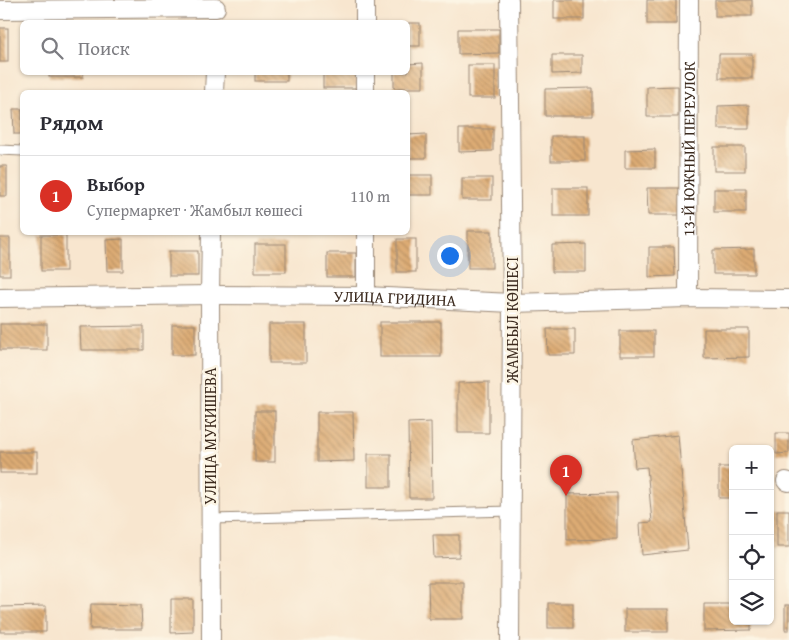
<!DOCTYPE html>
<html lang="ru">
<meta charset="utf-8">
<style>
body{margin:0;font-family:"Gentium Book Plus",serif;background:#f7f7f7;color:#2b2b33}
.controls{position:absolute;right:15px;bottom:15px;display:grid;overflow:hidden;border-radius:8px;box-shadow:0 1px 4px #0004}
.controls button{width:45px;height:45px;display:grid;place-items:center;padding:0;border:0;border-bottom:1px solid #e1e1e2;background:#fff;color:#2b2b33;font:25px sans-serif}
.you{position:absolute;left:449px;top:255px;width:18px;height:18px;margin:-12px;border:4px solid #fff;border-radius:50%;background:#1a73e8;box-shadow:0 0 0 8px #1a73e833}
.badge{display:grid;place-items:center;width:32px;height:32px;border-radius:50%;background:#d93025;color:#fff;font-size:16px;font-weight:700}
.pin{position:absolute;translate:-50% -41px;filter:drop-shadow(0 1px 2px #0008)}
.pin::after{content:'';position:absolute;top:26px;width:18px;height:15px;background:inherit;clip-path:polygon(0 0,100% 0,50% 100%)}
.list{margin:0;padding:0;list-style:none}
h2{display:flex;justify-content:space-between;align-items:center;height:65px;margin:0;padding:0 20px;font-size:21px}
h2 small{font-size:16px;font-weight:400;color:#7c7c81}
.list li{display:grid;grid-template-columns:32px 1fr auto;gap:15px;align-items:center;box-sizing:border-box;height:80px;padding:0 20px;border-top:1px solid #e1e1e2}
.list b{display:block;font-size:19px;white-space:nowrap}
.list p{margin:0;font-size:16px;white-space:nowrap;color:#7c7c81}
.list em{font-size:16px;font-style:normal;color:#7c7c81}
.icon{flex:none;width:28px;height:28px;fill:none;stroke:currentColor;stroke-width:2;stroke-linecap:round;stroke-linejoin:round}
.map{position:relative;flex:none;width:789px;height:640px;overflow:hidden}
.search{position:absolute;background:#fff;box-shadow:0 1px 4px #0004;left:20px;top:20px;width:390px;height:55px;display:flex;align-items:center;gap:12px;box-sizing:border-box;padding:0 18px;border-radius:8px;color:#7c7c81;font-size:19px}
.panel{position:absolute;background:#fff;box-shadow:0 1px 4px #0004;left:20px;top:90px;width:390px;height:145px;border-radius:8px}
.map>svg:first-child{display:block}
</style>
<div class="map">
<svg width="789" height="640" viewBox="0 0 789 640">
<defs>
<pattern id="building-back-hatch" width="6" height="6" patternUnits="userSpaceOnUse" patternTransform="scale(1.25)"><rect width="6" height="6" fill="#ddac75"/><path d="M-1 5l2 2M0 0l6 6M5-1l2 2" fill="none" stroke="#b48c5f"/></pattern>
</defs>
<rect width="100%" height="100%" fill="#fcf5e5"/>
<filter id="ink" filterUnits="userSpaceOnUse"><feTurbulence type="fractalNoise" baseFrequency=".02" numOctaves="2"/><feDisplacementMap in="SourceGraphic" scale="10" xChannelSelector="R" yChannelSelector="G"/><feConvolveMatrix kernelMatrix="1 2 1 2 8 2 1 2 1" color-interpolation-filters="sRGB"/></filter>
<filter id="wash" filterUnits="userSpaceOnUse"><feTurbulence type="fractalNoise" baseFrequency=".0096" numOctaves="4" result="noise"/><feDisplacementMap in="SourceGraphic" scale="20" xChannelSelector="R" yChannelSelector="G"/><feGaussianBlur stdDeviation="1.12" result="paint"/><feColorMatrix in="noise" values="0 0 0 0 0 0 0 0 0 0 0 0 0 0 0 0 0 1.4 0 .05"/><feComposite in="paint" operator="in"/></filter>
<g filter="url(#wash)">
<rect width="100%" height="100%" fill="#f8e6cf"/>
<g id="blocks">
<g fill="url(#building-back-hatch)">
<rect x="554" y="0" width="30" height="19"/>
<rect x="647" y="0" width="29" height="24"/>
<rect x="715" y="0" width="37" height="16"/>
<rect x="408" y="23" width="12" height="23"/>
<rect x="0" y="28" width="8" height="34"/>
<polygon points="458,29 499,29 499,53 458,54"/>
<rect x="719" y="54" width="33" height="24"/>
<polygon points="552,55 582,55 582,73 552,74"/>
<polygon points="423,63 423,88 394,88 394,72 408,72 408,64"/>
<rect x="468" y="65" width="27" height="33"/>
<rect x="49" y="72" width="34" height="5"/>
<rect x="255" y="72" width="32" height="9"/>
<rect x="323" y="72" width="33" height="16"/>
<polygon points="678,86 678,117 647,117 647,87"/>
<polygon points="593,88 593,116 545,116 545,89"/>
<polygon points="749,105 749,129 718,129 718,106"/>
<polygon points="13,109 22,109 22,134 14,134"/>
<polygon points="459,129 493,129 493,151 459,152"/>
<polygon points="426,134 426,158 408,158 408,135"/>
<rect x="551" y="136" width="34" height="25"/>
<rect x="714" y="147" width="31" height="24"/>
<polygon points="655,149 655,168 625,168 625,150"/>
<rect x="0" y="166" width="7" height="30"/>
<rect x="408" y="175" width="24" height="20"/>
<rect x="462" y="178" width="30" height="22"/>
<rect x="553" y="188" width="35" height="28"/>
<polygon points="647,188 681,188 681,215 648,215"/>
<rect x="714" y="189" width="32" height="23"/>
<rect x="468" y="231" width="24" height="37"/>
<rect x="41" y="235" width="25" height="36"/>
<rect x="0" y="238" width="10" height="37"/>
<polygon points="123,239 123,271 107,271 106,240"/>
<rect x="397" y="239" width="19" height="33"/>
<rect x="255" y="244" width="31" height="28"/>
<polygon points="586,244 586,272 552,272 552,245"/>
<polygon points="649,247 674,247 675,276 649,277"/>
<polygon points="754,249 754,274 713,274 713,250"/>
<rect x="169" y="251" width="29" height="25"/>
<rect x="327" y="253" width="29" height="24"/>
<rect x="380" y="322" width="61" height="35"/>
<rect x="0" y="324" width="47" height="26"/>
<rect x="269" y="324" width="37" height="39"/>
<rect x="172" y="325" width="23" height="30"/>
<polygon points="144,326 144,350 81,350 80,327"/>
<polygon points="547,329 575,329 575,355 548,355"/>
<polygon points="704,329 749,329 749,357 704,358"/>
<rect x="620" y="331" width="34" height="25"/>
<polygon points="489,382 489,433 458,433 458,383"/>
<rect x="255" y="411" width="20" height="51"/>
<polygon points="317,412 353,412 354,461 317,462"/>
<polygon points="431,422 432,498 409,498 408,423"/>
<polygon points="776,433 789,433 789,453 776,454"/>
<polygon points="678,435 688,550 642,555 640,523 652,522 647,467 635,468 633,440"/>
<rect x="0" y="452" width="37" height="21"/>
<rect x="368" y="454" width="23" height="33"/>
<rect x="719" y="467" width="14" height="31"/>
<polygon points="617,493 617,539 567,540 567,494"/>
<rect x="777" y="510" width="12" height="37"/>
<polygon points="433,535 459,535 459,557 434,558"/>
<polygon points="428,582 463,582 463,619 429,619"/>
<polygon points="171,599 193,599 193,632 171,633"/>
<rect x="548" y="603" width="25" height="25"/>
<polygon points="91,604 141,605 142,629 90,629"/>
<polygon points="704,604 733,604 733,621 751,621 751,630 704,631"/>
<rect x="785" y="605" width="4" height="25"/>
<polygon points="46,606 46,632 0,632 0,607"/>
<rect x="625" y="609" width="43" height="23"/>
</g>
</g>
</g>
<g filter="url(#ink)">
<use href="#blocks" fill-opacity="0" stroke="#9a8876" stroke-width="1"/>
<g fill="none" stroke-linecap="round" stroke-linejoin="round">
<g stroke="#9a8876" stroke-width="11">
<g id="lane">
<polyline points="0,150 22,151"/>
<polyline points="211,519 511,511"/>
</g>
</g>
<g stroke="#9a8876" stroke-width="20">
<g id="street">
<polyline points="365,0 365,22"/>
<polyline points="509,0 512,303 510,640"/>
<polyline points="0,10 216,8"/>
<polyline points="365,72 365,92"/>
<polyline points="214,92 215,72"/>
<polyline points="366,232 366,296"/>
<path id="s1" d="M0,298L210,295L366,296L512,303L688,298L789,299"/>
<path id="s2" d="M688,298L689,0"/>
<polyline points="786,481 789,482"/>
<polyline points="211,640 210,295 211,232"/>
</g>
</g>
<use href="#lane" stroke="#fff" stroke-width="9"/>
<use href="#street" stroke="#fff" stroke-width="18"/>
</g>
</g>
<g text-anchor="middle" stroke-width="5" stroke-linejoin="round" paint-order="stroke">
<g font-size="16" fill="#3b2a1e" stroke="#fcf5e5">
<text dy="6" stroke="none"><textPath href="#s2" startOffset="149">13-Й ЮЖНЫЙ ПЕРЕУЛОК</textPath></text>
<text dy="6" stroke="none"><textPath href="#s1" startOffset="395">УЛИЦА ГРИДИНА</textPath></text>
<text transform="translate(512 320) rotate(-90)" y="6">ЖАМБЫЛ КӨШЕСІ</text>
<text transform="translate(210 436) rotate(-90)" y="6">УЛИЦА МУКИШЕВА</text>
</g>
</g>
</svg>
<div class="controls">
<button>+</button>
<button>−</button>
<button><svg class="icon" aria-label="locate" viewBox="0 0 24 24"><circle cx="12" cy="12" r="6"/><path d="M12 2v4M12 18v4M2 12h4M18 12h4"/></svg></button>
<button><svg class="icon" aria-label="layers" viewBox="0 0 24 24"><path d="M12 4l9 5-9 5-9-5zM3 14l9 5 9-5"/></svg></button>
</div>
<div class="you"></div>
<div class="pin badge" style="left:566px;top:496px">1</div>
<div class="search"><svg class="icon" aria-label="search" viewBox="0 0 24 24"><circle cx="10" cy="10" r="6"/><path d="M15 15l6 6"/></svg>Поиск</div>
<section class="panel">
<h2>Рядом<small></small></h2>
<ul class="list">
<li><span class="badge">1</span><div><b>Выбор</b><p>Супермаркет · Жамбыл көшесі</p></div><em>110 m</em></li>
</ul>
</section>
</div>
